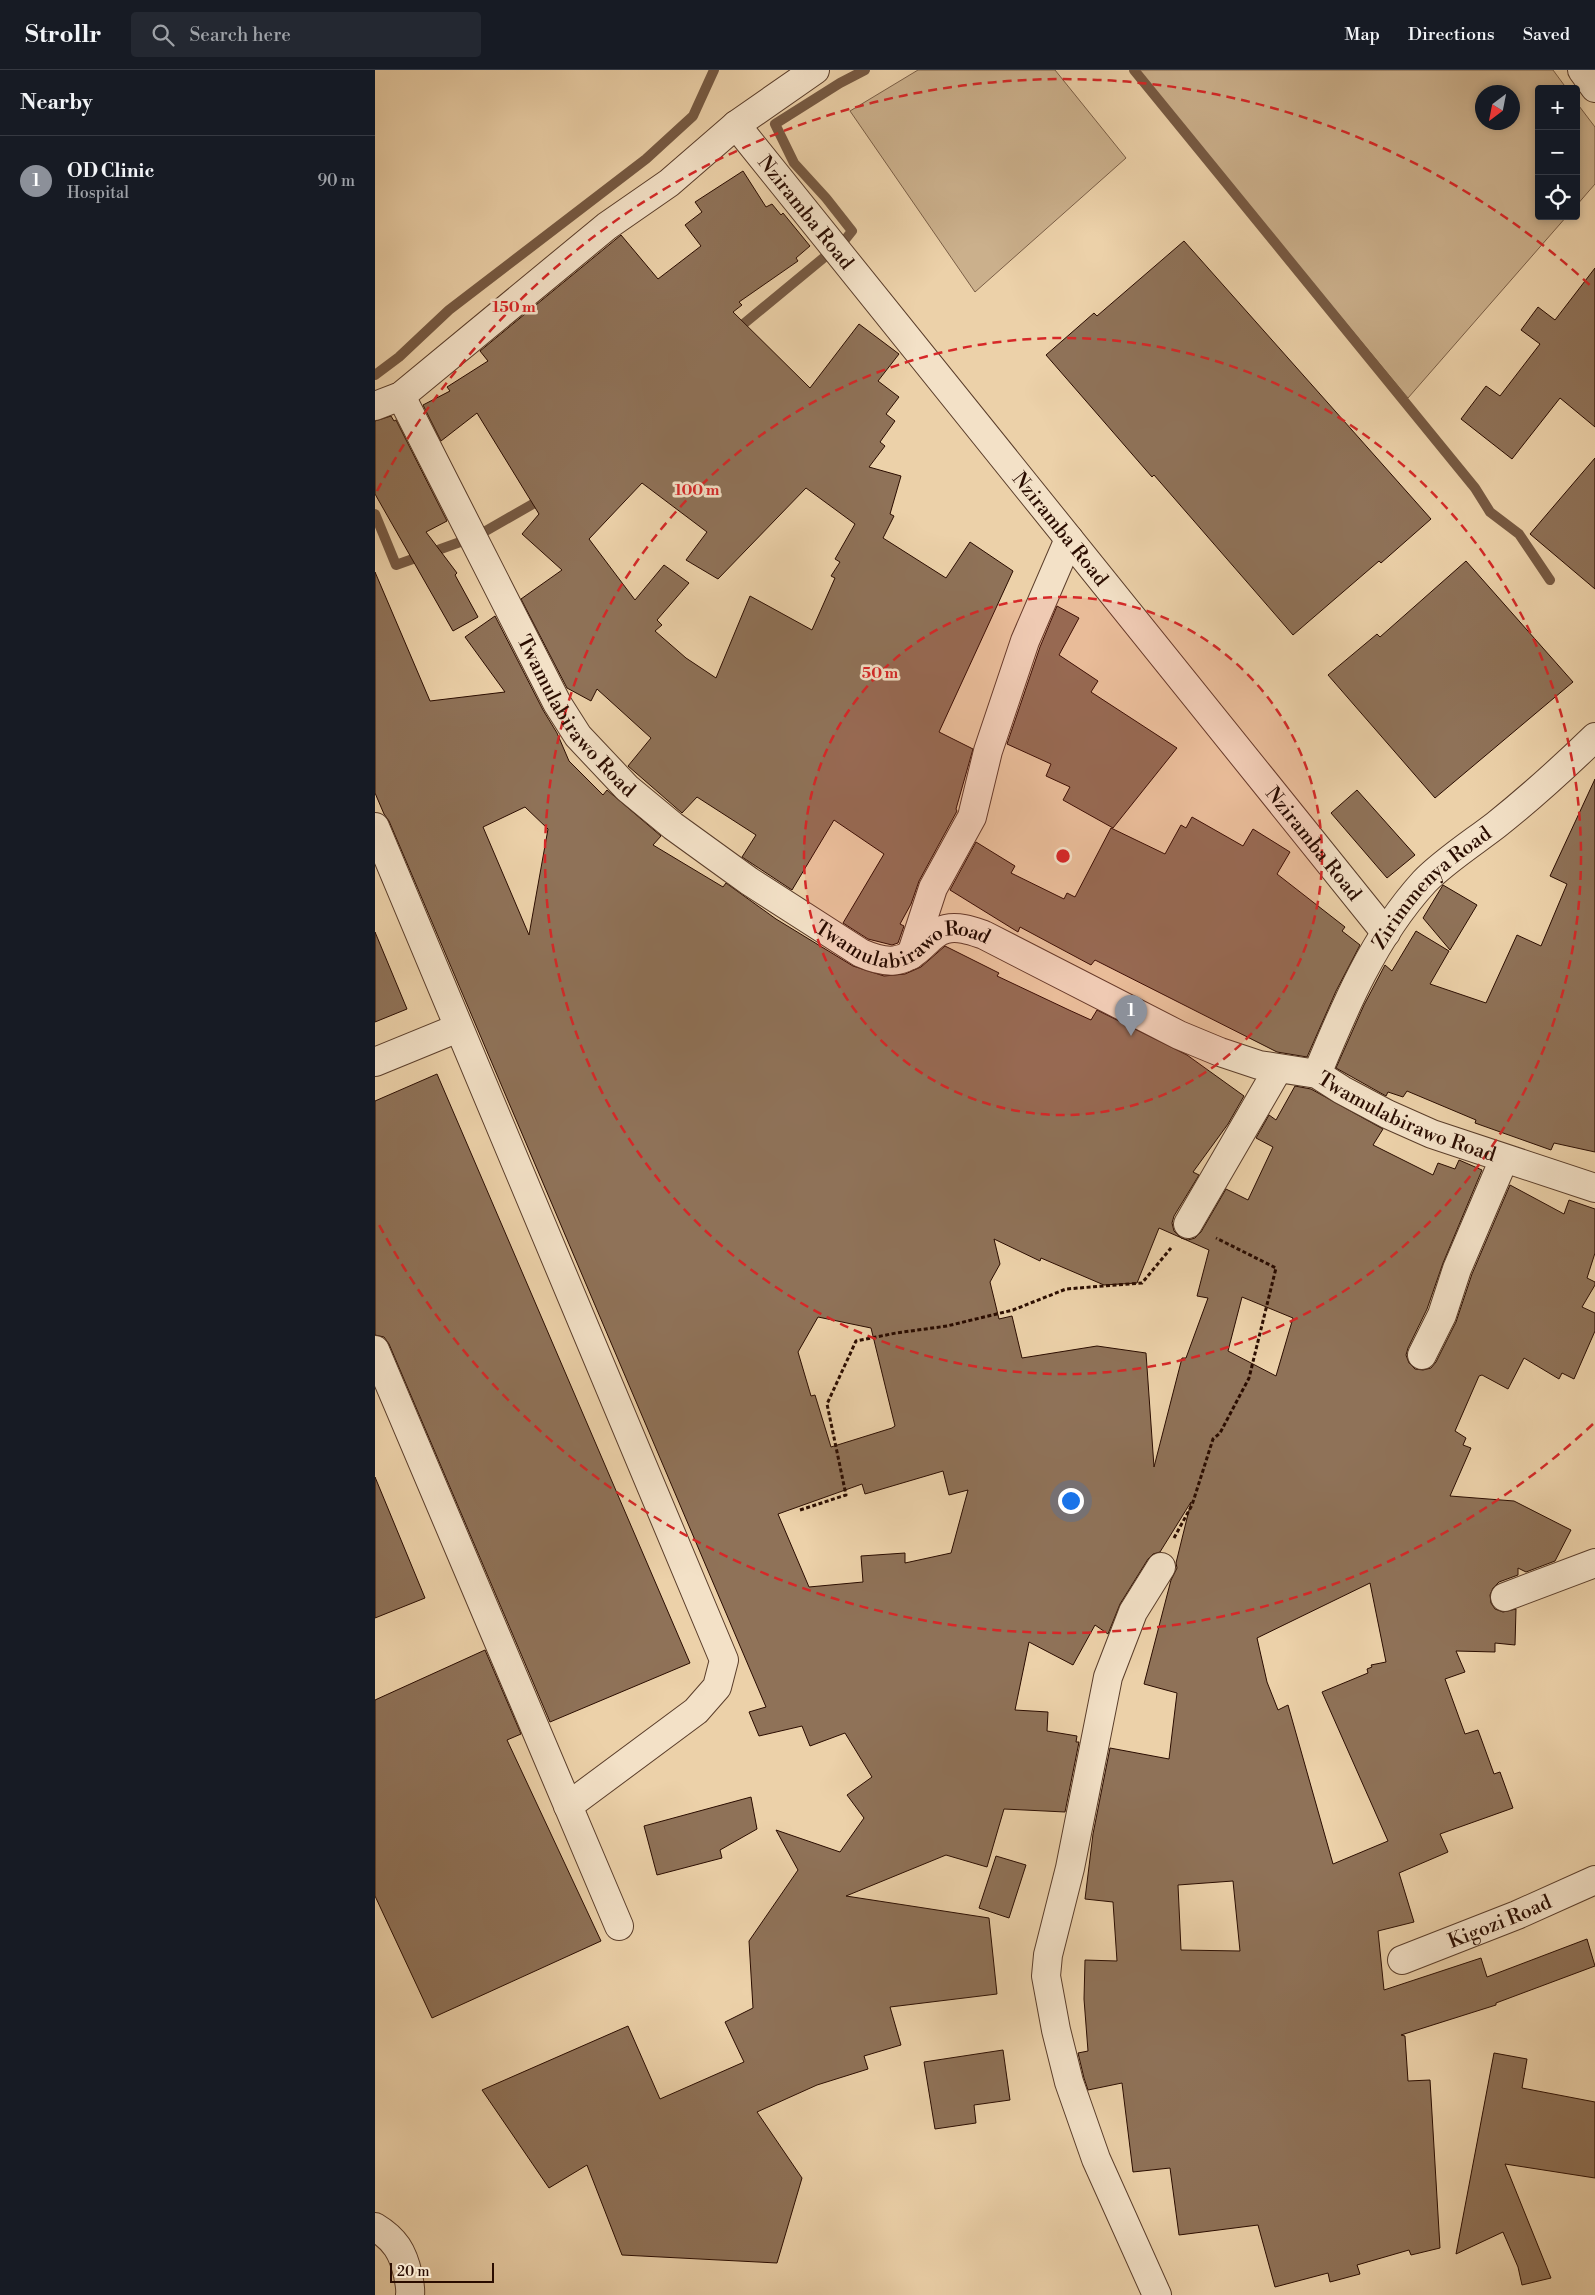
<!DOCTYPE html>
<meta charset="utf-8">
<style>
body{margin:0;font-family:"Libre Bodoni",serif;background:#242831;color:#f1f3f6}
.controls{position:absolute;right:15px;top:15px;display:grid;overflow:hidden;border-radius:5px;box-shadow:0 2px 8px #0003}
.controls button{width:45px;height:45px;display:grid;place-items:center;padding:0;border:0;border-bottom:1px solid #363941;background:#171b24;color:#f1f3f6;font:25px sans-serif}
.compass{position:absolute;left:1100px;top:15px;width:45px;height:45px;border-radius:50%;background:#171b24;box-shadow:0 2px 8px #0003;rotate:212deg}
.scale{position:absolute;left:15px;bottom:12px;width:104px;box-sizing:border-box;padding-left:5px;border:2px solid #2a0c00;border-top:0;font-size:14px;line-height:18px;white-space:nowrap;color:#2a0c00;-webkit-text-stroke:4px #f3e1c7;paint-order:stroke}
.you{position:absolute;left:695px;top:1430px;width:18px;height:18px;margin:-12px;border:4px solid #fff;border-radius:50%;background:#1a73e8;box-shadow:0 0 0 8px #1a73e833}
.badge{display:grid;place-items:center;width:32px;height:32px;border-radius:50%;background:#8c9099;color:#fff;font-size:16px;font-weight:700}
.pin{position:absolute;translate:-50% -41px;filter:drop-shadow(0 1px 2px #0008)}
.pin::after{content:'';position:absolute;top:26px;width:18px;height:15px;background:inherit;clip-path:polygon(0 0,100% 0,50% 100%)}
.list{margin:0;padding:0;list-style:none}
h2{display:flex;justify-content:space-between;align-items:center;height:65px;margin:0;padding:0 20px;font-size:21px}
h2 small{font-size:16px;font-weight:400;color:#9ea1a6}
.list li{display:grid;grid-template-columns:32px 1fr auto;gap:15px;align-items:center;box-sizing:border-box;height:90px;padding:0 20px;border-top:1px solid #363941}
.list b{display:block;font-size:19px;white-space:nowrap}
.list p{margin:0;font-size:16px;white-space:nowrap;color:#9ea1a6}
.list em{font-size:16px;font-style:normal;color:#9ea1a6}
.icon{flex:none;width:28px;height:28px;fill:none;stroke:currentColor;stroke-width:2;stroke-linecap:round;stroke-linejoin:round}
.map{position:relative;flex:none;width:1220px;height:2225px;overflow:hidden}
header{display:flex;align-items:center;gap:30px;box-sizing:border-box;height:70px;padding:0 25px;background:#171b24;border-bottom:1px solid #363941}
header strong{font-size:24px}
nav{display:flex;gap:28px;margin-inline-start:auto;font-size:18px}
.search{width:350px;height:45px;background:#242831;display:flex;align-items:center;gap:12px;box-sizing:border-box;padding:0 18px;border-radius:5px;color:#9ea1a6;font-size:19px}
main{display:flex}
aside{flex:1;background:#171b24}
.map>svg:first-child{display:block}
</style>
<header>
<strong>Strollr</strong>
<div class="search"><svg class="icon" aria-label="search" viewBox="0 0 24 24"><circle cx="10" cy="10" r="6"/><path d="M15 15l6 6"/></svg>Search here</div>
<nav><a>Map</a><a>Directions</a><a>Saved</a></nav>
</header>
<main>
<aside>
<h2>Nearby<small></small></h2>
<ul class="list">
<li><span class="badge">1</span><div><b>OD Clinic</b><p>Hospital</p></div><em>90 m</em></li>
</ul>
</aside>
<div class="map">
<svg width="1220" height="2225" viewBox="0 0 1220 2225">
<rect width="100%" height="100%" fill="#ecd1a9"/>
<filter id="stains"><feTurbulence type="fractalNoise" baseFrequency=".004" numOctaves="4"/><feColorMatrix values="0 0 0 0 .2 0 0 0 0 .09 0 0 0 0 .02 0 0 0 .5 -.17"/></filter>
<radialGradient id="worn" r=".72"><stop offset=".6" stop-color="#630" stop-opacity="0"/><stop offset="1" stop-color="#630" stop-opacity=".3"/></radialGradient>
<g fill="#cbb08c" stroke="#7a5e46" fill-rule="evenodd">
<polygon points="543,0 680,0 751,88 600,222 475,41"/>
<path d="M761,0H1178L1192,19H1164V146H1192L1033,328ZM1138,22V52H1108V22Z"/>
<polygon points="1201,32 1220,57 1220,114 1201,136"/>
</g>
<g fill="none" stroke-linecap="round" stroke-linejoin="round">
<g stroke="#775a43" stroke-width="10">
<polyline points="759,0 1100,418 1115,442 1144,464 1175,510"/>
<polyline points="360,261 469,171 477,161 451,128 419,93 400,54 465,13 490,0"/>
<polyline points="0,305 24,287 74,240 271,89 318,46 339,0"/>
<polyline points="0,444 21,495 102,466 170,427"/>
</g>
</g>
<g fill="#8f7258" stroke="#2a0c00" fill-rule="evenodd">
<path d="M368,101L391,137L397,134L406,145L408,143L435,176L421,188L423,191L364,232L367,235L358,242L435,318L484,254L524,284L503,311L524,327L511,344L520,351L505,372L510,376L494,397L526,406L515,444L519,446L508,468L571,508L595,472L638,501L564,662L598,679L581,739L582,741L544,811L536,834L525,854L529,856L523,873L517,875L493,869L468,853L509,784L459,750L417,820L367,787L381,765L322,727L307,743L253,696L276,668L222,619L216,631L192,618L146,529L187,500L147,464L164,444L102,343L66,371L48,335L75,321L72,317L113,291L105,281L246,165L283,209L326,176L310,155L327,142L320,132ZM267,413L332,462L311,490L343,509L431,418L480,454L460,489L465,492L456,506L460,508L437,560L375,526L341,608L311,588L280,561L287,555L282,550L314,513L289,495L260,530L214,469Z"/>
<polygon points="809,171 1056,449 1006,493 1004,491 918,565 779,405 777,407 671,285 719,243 722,246"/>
<polygon points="1220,198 1220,357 1185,328 1137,389 1086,349 1111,316 1125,326 1165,274 1146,260 1163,237 1180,250"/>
<polygon points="16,346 19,351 21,350 72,451 51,462 82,503 80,505 103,547 78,561 0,424 0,351"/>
<polygon points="1220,388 1220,519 1155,464"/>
<polygon points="1091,491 1198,612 1060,728 953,605 1002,564 1005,567"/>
<path d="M0,502L55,631L130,622L90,567L120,546L168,640L182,663L194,691L228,725L232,720L286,766L278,775L348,817L351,813L401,849L478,896L509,906L530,904L546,897L570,876L624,903L622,906L694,940L716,950L722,940L812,985L869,1026L853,1054L818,1102L824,1105L799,1146L797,1153L799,1161L806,1168L813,1170L820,1168L826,1162L851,1119L873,1130L898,1077L881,1068L894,1045L901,1050L920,1016L936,1019L1008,1059L998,1075L1058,1105L1063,1093L1080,1099L1084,1090L1107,1100L1068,1193L1052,1239L1033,1278L1031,1285L1034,1293L1040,1299L1048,1300L1056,1298L1061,1292L1081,1252L1097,1204L1135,1115L1189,1144L1194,1130L1220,1139V1183L1212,1208L1220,1212V1215L1207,1237L1220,1243V1261L1199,1309L1187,1303L1184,1309L1149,1288L1133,1319L1107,1305L1104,1306L1080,1361L1091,1368L1088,1375L1096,1378L1075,1426L1139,1431L1196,1460L1180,1491L1151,1502L1143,1498V1505L1124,1512L1118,1518L1115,1525L1116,1533L1120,1539L1128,1542L1141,1539L1140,1575L1120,1573V1582L1081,1581L1090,1602L1070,1609L1090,1664L1103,1660L1119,1704L1125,1702L1138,1738L1065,1764L1073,1782L1024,1803L1039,1852L1003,1861L1009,1920L1106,1888L1112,1907L1212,1869L1220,1896L1121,1933V1935L1026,1965L1030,1966L1033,2011L1055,2010L1065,2178L1036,2185L1034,2180L982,2195L985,2204L955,2212L953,2203L900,2217L883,2155L804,2165L795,2098L758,2102L747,2013L713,2020L709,2008L703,1983L713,1981L709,1929L710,1890L742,1891L738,1832L710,1829L718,1764L735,1678L794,1689L802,1623L769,1614L796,1510L802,1498L801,1493L816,1432L785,1482L778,1484L773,1489L745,1534L733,1564L720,1555L698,1595L654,1572L640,1640L673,1642L672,1661L702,1666L701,1672H704L690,1742L629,1739L612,1797L571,1785L471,1826L614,1848L622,1924L515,1937L526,1975L489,1986L493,1999L442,2015L382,2042L427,2108L402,2193L247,2185L212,2095L174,2118L107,2020L253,1956L285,2029L369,1992L350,1952L378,1938L374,1871L423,1800L401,1760L465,1782L489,1748L472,1725L497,1707L470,1663L435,1676L427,1656L384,1666L374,1642L391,1637L14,751L9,744L0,723ZM150,737L173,759L154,865L108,757ZM784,1158L834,1180L822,1226L833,1228L811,1288H807L779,1397L771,1283L722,1276L647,1288L637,1246L624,1249L615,1212L625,1194L619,1169L665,1191L666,1188L729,1215L762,1213ZM867,1227L918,1248L901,1306L853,1281ZM443,1247L496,1258L520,1356L517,1358L456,1377L440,1325L436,1326L423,1282ZM568,1401L574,1425L593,1420L576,1483L530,1493V1483L486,1486L488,1512L434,1517L403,1444L487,1414L490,1424ZM995,1513L1011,1592L996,1595L997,1597L992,1599L993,1603L947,1622L1013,1771L958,1794L913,1635L903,1640L892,1612L882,1568ZM858,1811L865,1881L806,1880L803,1815Z"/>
<polygon points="682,536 704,548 684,585 723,611 716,622 802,678 738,758 688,730 695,717 671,706 676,694 632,674 665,577"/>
<polygon points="1220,709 1220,1082 1179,1073 1176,1080 1100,1053 1101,1050 1032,1021 1028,1027 1013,1022 1011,1026 961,998 989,935 1010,895 1017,901 1041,861 1074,881 1055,914 1111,933 1142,865 1166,876 1192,814 1175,806"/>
<polygon points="982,720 1040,785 1012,808 956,743"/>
<polygon points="817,747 868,776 878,759 915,782 902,804 970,857 967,861 985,875 961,921 932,987 902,982 720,890 716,895 645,857 643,862 575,820 601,772 640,796 636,803 689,829 692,823 700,827 736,758 790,784 806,755 811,758"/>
<polygon points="1068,815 1102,835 1075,880 1048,848"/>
<polygon points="0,862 32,939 0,952"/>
<polygon points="62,1004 315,1593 175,1652 14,1274 9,1267 0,1265 0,1031"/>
<polygon points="0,1407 50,1528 0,1548"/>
<polygon points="110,1580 146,1664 132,1670 226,1871 57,1948 0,1826 0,1630"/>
<polygon points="376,1727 382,1759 345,1780 347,1788 282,1805 269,1756"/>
<polygon points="621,1786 651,1795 634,1848 604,1838"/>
<polygon points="628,1980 635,2030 599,2035 601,2053 560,2059 549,1992"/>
<polygon points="1119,1983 1152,1989 1147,2018 1220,2032 1220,2108 1130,2094 1176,2208 1147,2215 1143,2197 1128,2162 1081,2184"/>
</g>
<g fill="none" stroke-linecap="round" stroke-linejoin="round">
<g stroke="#5a3d2a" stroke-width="30">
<g id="minor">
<polyline points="1207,0 1220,18"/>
<path id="s1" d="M361,55L1011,863"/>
<path id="s2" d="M26,326L182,633L203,666L252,718L298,756L374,811L486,883C511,894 528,895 549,874C555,868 562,861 571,859C584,856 597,861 609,865L804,965L845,982L884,995L942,1004L967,1020L1012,1044L1057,1064L1220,1118"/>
<polyline points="0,336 26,326 232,156 294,113 361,55 440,0"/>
<polyline points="0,757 349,1590 342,1617 321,1641 193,1736"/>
<polyline points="536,885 558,818 597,747 613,681 650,571 694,469"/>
<polyline points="0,992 83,958"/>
<path id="s3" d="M942,1004C970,936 999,867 1049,812C1068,792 1099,772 1121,755C1155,728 1188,698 1220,667"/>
<polyline points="813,1154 903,999"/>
<polyline points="0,1280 244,1856"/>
<polyline points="1047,1285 1067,1245 1082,1199 1129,1089"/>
<polyline points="1130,1527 1220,1493"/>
<path id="s4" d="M1027,1890L1142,1845L1220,1810"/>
<path d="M0,2157C20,2169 28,2182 33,2205C34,2212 36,2218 35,2225"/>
<polyline points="782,2225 721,2089 694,2012 681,1960 671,1906 673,1885 695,1798 733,1607 758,1542 786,1497"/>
</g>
</g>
<g stroke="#2a0c00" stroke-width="3" stroke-dasharray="4 2.5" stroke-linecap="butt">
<polyline points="425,1440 471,1425 452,1334 481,1271 521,1263 572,1256 638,1240 691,1219 767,1213 796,1178"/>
<polyline points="799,1468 817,1435 838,1369 845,1363 874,1308 901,1198 841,1168"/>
</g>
<use href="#minor" stroke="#f3e1c7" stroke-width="28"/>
</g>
<circle cx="688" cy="786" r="259" fill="#d62828" fill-opacity=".12"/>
<g fill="none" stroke="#d62828" stroke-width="2.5" stroke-dasharray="9 6">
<circle cx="688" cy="786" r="259"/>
<circle cx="688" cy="786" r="518"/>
<path d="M1218 1354A777 777 0 0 1 2 1151M2 421A777 777 0 0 1 1218 218"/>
</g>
<g text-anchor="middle" stroke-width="5" stroke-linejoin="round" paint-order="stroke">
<g font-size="20" fill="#2a0c00" stroke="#f3e1c7">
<text dy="7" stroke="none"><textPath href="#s1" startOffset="112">Nziramba Road</textPath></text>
<text dy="7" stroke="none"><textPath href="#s1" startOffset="518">Nziramba Road</textPath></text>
<text dy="7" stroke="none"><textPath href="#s2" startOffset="366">Twamulabirawo Road</textPath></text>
<text dy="7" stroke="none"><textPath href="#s1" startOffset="922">Nziramba Road</textPath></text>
<text dy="7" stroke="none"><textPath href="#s3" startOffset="222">Zirimmenya Road</textPath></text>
<text dy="7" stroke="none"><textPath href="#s2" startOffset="786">Twamulabirawo Road</textPath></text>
<text dy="7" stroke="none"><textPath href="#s2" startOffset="1340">Twamulabirawo Road</textPath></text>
<text dy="7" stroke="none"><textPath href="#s4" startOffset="105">Kigozi Road</textPath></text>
</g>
</g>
<circle cx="688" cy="786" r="8" fill="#d62828" stroke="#f3e1c7" stroke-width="2.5"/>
<g font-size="15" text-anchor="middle" font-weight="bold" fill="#d62828" stroke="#f3e1c7" stroke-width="5" stroke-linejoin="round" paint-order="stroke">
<text x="139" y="242">150 m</text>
<text x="322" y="425">100 m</text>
<text x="505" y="608">50 m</text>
</g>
<rect width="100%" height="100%" filter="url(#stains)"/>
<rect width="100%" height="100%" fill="url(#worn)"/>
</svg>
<div class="controls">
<button>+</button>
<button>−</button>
<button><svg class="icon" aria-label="locate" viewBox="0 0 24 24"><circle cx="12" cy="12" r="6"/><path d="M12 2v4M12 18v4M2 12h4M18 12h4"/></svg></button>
</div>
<svg class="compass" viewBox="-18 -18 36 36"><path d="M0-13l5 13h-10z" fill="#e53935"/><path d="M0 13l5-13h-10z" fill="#9ea1a6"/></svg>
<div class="scale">20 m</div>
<div class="you"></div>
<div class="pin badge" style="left:756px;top:966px">1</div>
</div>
</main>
